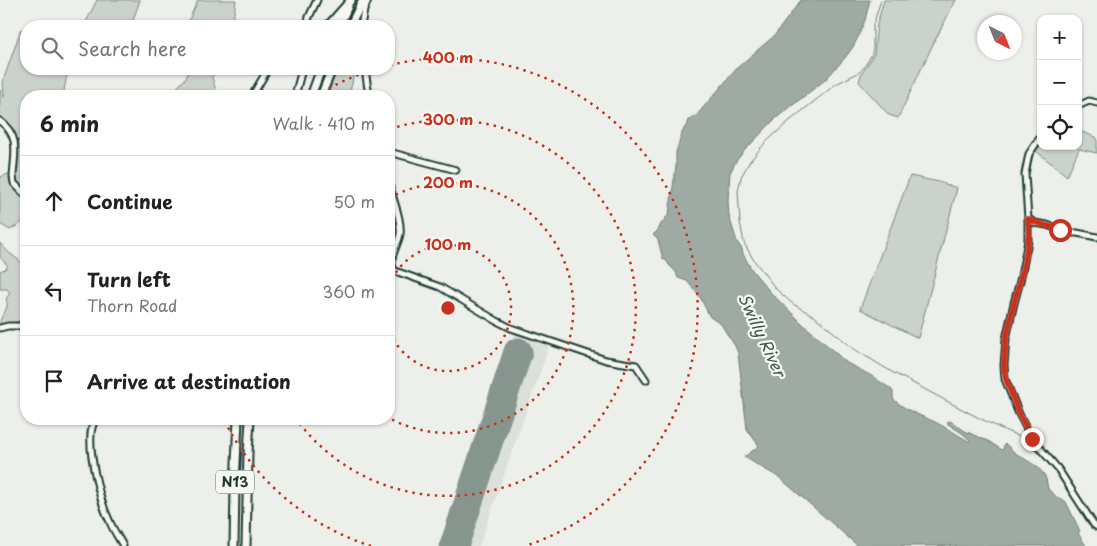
<!DOCTYPE html>
<meta charset="utf-8">
<style>
body{margin:0;font-family:"Playpen Sans",sans-serif;background:#f2f2f2;color:#222}
.controls{position:absolute;right:15px;top:15px;display:grid;overflow:hidden;border-radius:10px;box-shadow:0 1px 4px #0004}
.controls button{width:45px;height:45px;display:grid;place-items:center;padding:0;border:0;border-bottom:1px solid #e0e0e0;background:#fff;color:#222;font:25px sans-serif}
.compass{position:absolute;left:977px;top:15px;width:45px;height:45px;border-radius:50%;background:#fff;box-shadow:0 1px 4px #0004;rotate:137deg}
.stop{position:absolute;width:15px;height:15px;margin:-11px;border:4px solid #c8321e;border-radius:50%;background:#fff}
.stop.end{background:#c8321e;border-color:#fff;box-shadow:0 1px 5px #0008}
.list{margin:0;padding:0;list-style:none}
h2{display:flex;justify-content:space-between;align-items:center;height:65px;margin:0;padding:0 20px;font-size:21px}
h2 small{font-size:16px;font-weight:400;color:#767676}
.list li{display:grid;grid-template-columns:32px 1fr auto;gap:15px;align-items:center;box-sizing:border-box;height:90px;padding:0 20px;border-top:1px solid #e0e0e0}
.list b{display:block;font-size:19px;white-space:nowrap}
.list p{margin:0;font-size:16px;white-space:nowrap;color:#767676}
.list em{font-size:16px;font-style:normal;color:#767676}
.icon{flex:none;width:28px;height:28px;fill:none;stroke:currentColor;stroke-width:2;stroke-linecap:round;stroke-linejoin:round}
.map{position:relative;flex:none;width:1097px;height:546px;overflow:hidden}
.search{position:absolute;background:#fff;box-shadow:0 1px 4px #0004;left:20px;top:20px;width:375px;height:55px;display:flex;align-items:center;gap:12px;box-sizing:border-box;padding:0 18px;border-radius:20px;color:#767676;font-size:19px}
.panel{position:absolute;background:#fff;box-shadow:0 1px 4px #0004;left:20px;top:90px;width:375px;height:335px;border-radius:20px}
.map>svg:first-child{display:block}
</style>
<div class="map">
<svg width="1097" height="546" viewBox="0 0 1097 546">
<rect width="100%" height="100%" fill="#edefea"/>
<filter id="ink" filterUnits="userSpaceOnUse"><feTurbulence type="fractalNoise" baseFrequency=".02" numOctaves="2"/><feDisplacementMap in="SourceGraphic" scale="10" xChannelSelector="R" yChannelSelector="G"/><feConvolveMatrix kernelMatrix="1 2 1 2 8 2 1 2 1" color-interpolation-filters="sRGB"/></filter>
<g filter="url(#ink)">
<polygon fill="#dce0db" points="515,333 549,347 479,546 443,546"/>
<g fill="#cbd2cc" stroke="#758880">
<polygon points="97,0 140,0 131,26 84,26"/>
<polygon points="198,0 236,0 232,26 186,26"/>
<polygon points="884,0 956,0 935,40 898,118 889,115 859,82 861,75 874,54 877,24"/>
<polygon points="21,29 26,31 26,69 68,69 63,96 26,96 26,191 17,183 16,176 18,143 13,130 0,117 0,90 4,97 3,81"/>
<polygon points="190,69 218,69 212,77 215,87 214,96 169,96 185,79"/>
<polygon points="338,69 354,69 352,84 348,96 327,96"/>
<polygon points="1078,130 1097,138 1097,153 1079,149 1067,176 1036,151 1041,145 1041,146 1078,146"/>
<polygon points="11,173 12,181 21,196 26,199 26,217 20,224 10,230 0,224 0,177"/>
<polygon points="910,176 939,182 957,188 918,338 860,309"/>
<path d="M0,243L8,252L20,261L26,268V323L18,322L0,324C0,314 11,309 6,299L10,293L7,289H0V271L5,269L8,266L0,257Z"/>
</g>
<path fill="#9faaa4" stroke="#6c7e77" d="M801,0H870L865,20L859,35L853,47L844,59L825,80L775,119L744,151L736,161L730,173L728,200L729,216L737,242L742,249L743,254L752,270L770,292L804,325L847,363L870,375L891,389L893,392V399C906,411 920,415 935,422C947,428 958,435 970,442V440L962,433L948,424L947,422L950,421L965,431L988,441L1002,450L1003,449L1004,445L1005,444C1009,446 1010,449 1014,452C1024,460 1038,464 1045,476C1047,481 1047,486 1049,491C1054,492 1054,496 1058,498C1062,499 1063,499 1066,502L1080,531L1078,533L1086,546H858L780,478L744,457L759,446L747,429L738,353L735,346L724,329L721,324L710,317L701,299L696,292L687,281L678,278L676,272L668,264V262L663,259L658,240L653,235L658,230L661,224L669,214L676,166V152L682,133L685,127L687,126L689,120L696,116L738,67L774,36Z"/>
<g fill="none" stroke-linecap="round" stroke-linejoin="round">
<polyline stroke="#6c7e77" stroke-width="1" points="881,0 873,25 873,48 872,54 865,66 860,72 836,84 787,123 765,143 750,161 741,177 738,191 740,222 744,243 753,259 776,289 793,304 814,316 854,349 892,372 977,417 1004,430 1023,438"/>
<polyline stroke="#86968f" stroke-width="29" points="454,546 518,352"/>
<g stroke="#1f3d34" stroke-width="9">
<g id="minor">
<polyline points="307,26 309,17 317,0"/>
<polyline points="361,26 364,10 368,0"/>
<polyline points="365,69 369,96"/>
<polyline points="252,96 268,69"/>
<polyline points="295,96 302,69"/>
<polyline points="1078,106 1089,101 1097,103"/>
<path d="M0,121C21,137 14,154 13,177L14,183L26,196"/>
<polyline points="1041,136 1029,154 1025,174 1028,219 1028,241 1020,281 1014,303 1006,339 1004,365 1005,379 1019,414 1032,439 1058,469 1094,525 1097,527"/>
<polyline points="389,152 456,170"/>
<path d="M389,183C392,198 402,219 400,234C398,246 386,261 395,271L440,287L497,321L511,328L606,360L636,365L646,380"/>
<polyline points="1028,219 1035,223 1047,225 1069,233 1077,233 1097,237"/>
<polyline points="0,328 8,326 26,326"/>
<path d="M95,419C93,424 91,429 91,434C89,457 100,502 110,522C113,530 119,538 123,546"/>
</g>
</g>
<g stroke="#1f3d34" stroke-width="11">
<g id="highway">
<polyline points="328,26 351,0"/>
<polyline points="339,26 348,6"/>
<polyline points="350,26 363,0"/>
<polyline points="311,96 321,69"/>
<polyline points="321,96 332,69"/>
<polyline points="234,546 235,485 238,419"/>
<polyline points="246,546 248,453 250,419"/>
</g>
</g>
<use href="#minor" stroke="#f6f6f2" stroke-width="5"/>
<use href="#highway" stroke="#f6f6f2" stroke-width="7"/>
</g>
</g>
<g fill="none" stroke-linecap="round" stroke-linejoin="round" filter="url(#ink)">
<path stroke="#c8321e" stroke-width="6" d="M1032,439L1019,414L1006,379L1004,365L1006,339L1014,303L1020,281L1027,249L1029,234L1028,219C1038,224 1050,226 1060,230"/>
</g>
<g fill="none" stroke="#c8321e" stroke-width="2.5" stroke-dasharray="2.5 5">
<path d="M389 286A63 63 0 1 1 389 330"/>
<path d="M389 198A125 125 0 1 1 389 418"/>
<path d="M390 129A188 188 0 1 1 297 420"/>
<path d="M371 546A250 250 0 0 1 224 420M316 96A250 250 0 0 1 375 69M390 65A250 250 0 0 1 525 546"/>
</g>
<g text-anchor="middle" stroke-width="4.5" stroke-linejoin="round" paint-order="stroke">
<rect fill="#f6f6f2" stroke="#60746d" stroke-width="1" x="216" y="470.5" width="38" height="23" rx="4"/>
<g font-size="14" font-weight="bold" fill="#1f3d34">
<text x="235" y="487">N13</text>
</g>
<g font-size="16" font-style="italic" fill="#3f5850" stroke="#f6f6f2">
<text transform="translate(762 335) rotate(65)" y="6">Swilly River</text>
</g>
</g>
<circle cx="448" cy="308" r="8" fill="#c8321e" stroke="#f6f6f2" stroke-width="2.5"/>
<g font-size="15" text-anchor="middle" font-weight="bold" fill="#c8321e" stroke="#f6f6f2" stroke-width="4.5" stroke-linejoin="round" paint-order="stroke">
<text x="448" y="63">400 m</text>
<text x="448" y="125">300 m</text>
<text x="448" y="188">200 m</text>
<text x="448" y="250">100 m</text>
</g>
</svg>
<div class="controls">
<button>+</button>
<button>−</button>
<button><svg class="icon" aria-label="locate" viewBox="0 0 24 24"><circle cx="12" cy="12" r="6"/><path d="M12 2v4M12 18v4M2 12h4M18 12h4"/></svg></button>
</div>
<svg class="compass" viewBox="-18 -18 36 36"><path d="M0-13l5 13h-10z" fill="#e53935"/><path d="M0 13l5-13h-10z" fill="#767676"/></svg>
<div class="stop" style="left:1060px;top:230px"></div>
<div class="stop end" style="left:1032px;top:439px"></div>
<div class="search"><svg class="icon" aria-label="search" viewBox="0 0 24 24"><circle cx="10" cy="10" r="6"/><path d="M15 15l6 6"/></svg>Search here</div>
<section class="panel">
<h2>6 min<small>Walk · 410 m</small></h2>
<ul class="list">
<li><svg class="icon" aria-label="ahead" viewBox="0 0 24 24"><path d="M12 20V5M6 11l6-6 6 6"/></svg><div><b>Continue</b></div><em>50 m</em></li>
<li><svg class="icon" aria-label="left" viewBox="0 0 24 24"><path d="M17 20v-9H6M10 6l-5 5 5 5"/></svg><div><b>Turn left</b><p>Thorn Road</p></div><em>360 m</em></li>
<li><svg class="icon" aria-label="arrive" viewBox="0 0 24 24"><path d="M6 21V4h12l-3 4 3 4H6"/></svg><div><b>Arrive at destination</b></div></li>
</ul>
</section>
</div>
